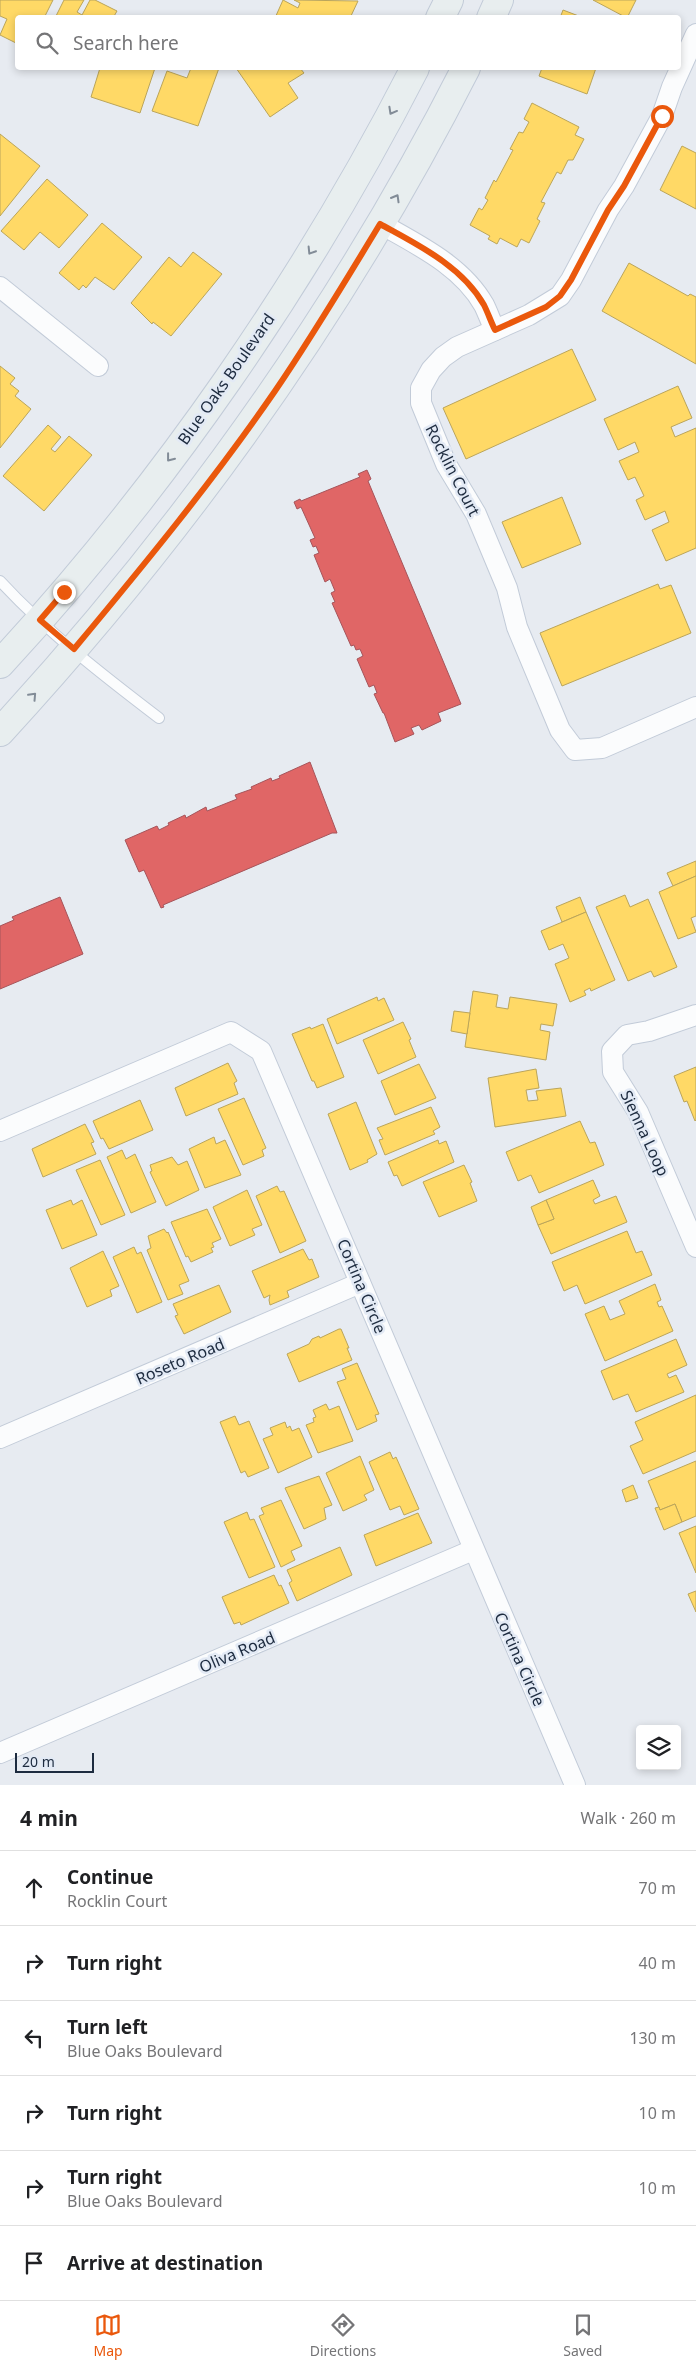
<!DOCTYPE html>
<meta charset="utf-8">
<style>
body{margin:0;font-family:"Noto Sans",sans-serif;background:#f6f6f6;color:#202124}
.controls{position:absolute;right:15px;bottom:15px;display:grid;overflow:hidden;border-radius:5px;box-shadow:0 2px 8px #0003}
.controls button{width:45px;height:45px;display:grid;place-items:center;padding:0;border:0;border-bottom:1px solid #e0e0e0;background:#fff;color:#202124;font:25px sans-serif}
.scale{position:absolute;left:15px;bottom:12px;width:79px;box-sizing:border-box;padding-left:5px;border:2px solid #1d2b3f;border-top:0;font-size:14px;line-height:18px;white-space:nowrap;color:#1d2b3f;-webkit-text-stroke:4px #e3eaf5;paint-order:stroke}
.stop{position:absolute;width:15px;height:15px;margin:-11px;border:4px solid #ea580c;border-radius:50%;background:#fff}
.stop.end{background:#ea580c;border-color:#fff;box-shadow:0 1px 5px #0008}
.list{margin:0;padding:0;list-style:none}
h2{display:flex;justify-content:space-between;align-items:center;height:65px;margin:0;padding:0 20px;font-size:21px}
h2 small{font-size:16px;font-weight:400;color:#757577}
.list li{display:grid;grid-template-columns:32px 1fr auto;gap:15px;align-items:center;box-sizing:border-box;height:75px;padding:0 20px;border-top:1px solid #e0e0e0}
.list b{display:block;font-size:19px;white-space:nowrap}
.list p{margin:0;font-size:16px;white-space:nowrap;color:#757577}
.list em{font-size:16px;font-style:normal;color:#757577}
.icon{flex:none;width:28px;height:28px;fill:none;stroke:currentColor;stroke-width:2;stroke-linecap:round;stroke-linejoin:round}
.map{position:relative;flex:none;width:696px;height:1785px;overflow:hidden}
.search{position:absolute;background:#fff;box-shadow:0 2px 8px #0003;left:15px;right:15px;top:15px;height:55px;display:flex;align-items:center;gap:12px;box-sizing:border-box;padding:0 18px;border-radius:5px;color:#757577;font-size:19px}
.sheet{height:515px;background:#fff}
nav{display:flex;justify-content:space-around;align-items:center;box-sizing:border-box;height:70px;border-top:1px solid #e0e0e0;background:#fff;font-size:14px;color:#757577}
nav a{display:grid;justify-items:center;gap:2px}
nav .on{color:#ea580c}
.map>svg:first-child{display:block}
</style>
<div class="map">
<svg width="696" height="1785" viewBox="0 0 696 1785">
<rect width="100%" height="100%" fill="#e7ebf1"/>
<g fill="#ffd966" stroke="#bba55a">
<polygon points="0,0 53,0 44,18 18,18 18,44 0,35 7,19 0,16"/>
<polygon points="64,0 84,0 77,12 82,15 90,0 95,0 117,11 113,18 55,18"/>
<polygon points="283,0 298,8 300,3 294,0 358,1 350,18 275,18"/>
<polygon points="593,0 636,0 627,18"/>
<polygon points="563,10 584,18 560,18"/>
<polygon points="100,68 155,68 140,113 91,97"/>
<polygon points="191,68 219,68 198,126 152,111 167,71 187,78"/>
<polygon points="236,68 300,68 304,73 288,83 298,98 270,117"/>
<polygon points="542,68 596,68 587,94 539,76"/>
<polygon points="532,103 579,127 575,135 584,139 573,160 568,160 561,174 557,172 541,202 545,203 537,219 540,221 529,243 521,239 517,247 500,238 497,244 488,239 490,236 470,225 479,208 482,210 488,200 485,198 494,180 496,182 513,150 510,149 519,132 523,133 529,122 524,119"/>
<polygon points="0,134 40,166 0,216"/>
<polygon points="682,146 696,153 696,209 660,190"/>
<polygon points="47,179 88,215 59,248 40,232 24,250 1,231"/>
<polygon points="102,223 142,257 114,290 95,277 86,288 83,285 79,290 59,273"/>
<polygon points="193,252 222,274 171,336 153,322 152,324 131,303 169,257 181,267"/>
<polygon points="629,263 688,296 690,294 696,297 696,364 602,311"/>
<polygon points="572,349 596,400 466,459 443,408"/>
<polygon points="0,366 15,378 10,384 19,391 15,396 31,409 0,448"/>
<polygon points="678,386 692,418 671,427 675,437 696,428 696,548 666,561 652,530 669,522 665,511 645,520 636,500 644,496 635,477 628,480 619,461 639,452 635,442 618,450 604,419"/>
<polygon points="48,425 61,437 51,449 55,452 69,436 92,455 44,511 3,476"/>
<polygon points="562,497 581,544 522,568 502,522"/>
<polygon points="658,584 660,589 671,585 691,633 562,686 540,633"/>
<polygon points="696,861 696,876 673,886 667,873"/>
<polygon points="696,876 696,916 691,918 696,932 678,939 659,892"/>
<polygon points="625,895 630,907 648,899 677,967 654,977 651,971 628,981 596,907"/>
<polygon points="580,897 586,912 562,922 556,907"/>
<polygon points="586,912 615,980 591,991 590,988 584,991 586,995 570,1002 555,964 569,958 563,944 549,950 541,931"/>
<polygon points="473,991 498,995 496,1007 508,1009 510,997 557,1004 553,1026 541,1024 540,1030 550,1032 546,1060 465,1047"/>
<polygon points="377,997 378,1001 384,998 394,1020 337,1044 327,1019"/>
<polygon points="454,1011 470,1013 467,1034 451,1031"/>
<polygon points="403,1022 411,1039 409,1040 416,1057 378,1074 363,1040"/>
<polygon points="323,1024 344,1077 317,1088 314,1081 312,1081 292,1034 310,1027 311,1029"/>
<polygon points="228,1063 237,1081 234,1083 238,1094 186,1116 175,1088"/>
<polygon points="419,1064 436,1098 395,1115 381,1081"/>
<polygon points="696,1067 696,1120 695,1121 687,1101 684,1102 674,1076"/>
<polygon points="536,1069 539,1088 526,1090 528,1101 538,1100 536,1091 561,1088 566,1116 495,1127 488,1078"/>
<polygon points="244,1098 266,1148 262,1150 264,1156 243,1165 218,1109"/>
<polygon points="140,1100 153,1130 109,1149 103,1138 101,1139 93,1121"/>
<polygon points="356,1102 377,1154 367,1160 368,1162 350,1170 328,1114"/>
<polygon points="431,1107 440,1127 433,1131 435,1134 385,1155 379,1140 383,1139 377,1128"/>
<polygon points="580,1121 590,1143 595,1142 604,1165 539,1193 531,1175 518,1181 506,1152"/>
<polygon points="85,1124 94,1142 91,1143 96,1154 43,1177 32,1149"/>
<polygon points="214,1137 216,1144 225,1140 241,1175 205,1188 189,1149"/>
<polygon points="438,1140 439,1144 446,1141 454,1162 402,1186 397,1175 394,1176 388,1162"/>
<polygon points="122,1150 126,1159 135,1154 156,1202 131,1213 107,1157"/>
<polygon points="172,1157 178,1165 187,1161 199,1190 166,1206 150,1172 152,1171 150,1165"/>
<polygon points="100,1160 125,1215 101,1225 76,1170"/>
<polygon points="464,1165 472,1182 470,1183 477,1201 439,1217 423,1182"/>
<polygon points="593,1180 600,1196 593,1200 595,1204 616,1196 627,1222 551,1254 538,1225 554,1219 546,1200"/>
<polygon points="277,1186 280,1192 284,1191 306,1241 280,1253 256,1196"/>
<polygon points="247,1190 262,1225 252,1229 255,1235 230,1246 213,1207"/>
<polygon points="71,1200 73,1205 82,1200 97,1235 62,1249 46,1210"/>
<polygon points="546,1200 554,1219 538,1225 531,1207"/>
<polygon points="207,1209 221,1239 212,1243 214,1247 211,1248 213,1252 191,1262 188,1256 186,1257 171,1222"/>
<polygon points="164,1229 167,1233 168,1232 189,1281 179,1285 183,1294 168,1300 147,1250 151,1248 148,1236"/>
<polygon points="627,1231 636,1253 642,1251 652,1275 585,1304 577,1285 564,1291 552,1262"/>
<polygon points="134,1247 137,1254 141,1252 162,1302 137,1313 113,1257"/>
<polygon points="303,1249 309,1260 312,1259 319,1277 287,1291 289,1297 270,1305 269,1300 270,1295 264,1298 252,1271"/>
<polygon points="103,1251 119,1286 110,1290 112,1296 87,1307 70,1268"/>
<polygon points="655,1284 661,1300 657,1302 659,1307 662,1306 673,1331 605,1361 585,1314 604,1306 610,1320 625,1314 619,1301"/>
<polygon points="219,1285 231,1312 184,1334 175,1316 178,1315 173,1304"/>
<polygon points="339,1329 341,1329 349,1348 347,1348 352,1360 299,1382 287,1354 309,1344 312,1339 319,1336 320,1338"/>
<polygon points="676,1339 687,1365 667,1374 669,1378 676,1375 684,1392 636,1412 628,1394 613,1400 601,1371"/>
<polygon points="357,1363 379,1414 375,1415 377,1421 357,1430 337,1382 346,1379 342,1369"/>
<polygon points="696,1395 696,1451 643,1474 630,1446 643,1440 635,1422"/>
<polygon points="326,1404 329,1410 339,1406 353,1441 318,1453 306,1425 314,1422 313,1418 316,1417 313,1410"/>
<polygon points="235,1416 239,1425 249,1421 269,1468 248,1477 245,1471 241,1473 220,1422"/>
<polygon points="285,1422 287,1428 290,1426 292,1431 299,1428 312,1457 278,1473 263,1439 273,1435 270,1428"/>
<polygon points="390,1452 393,1459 396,1457 419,1509 404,1515 400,1506 390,1510 369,1462"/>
<polygon points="360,1456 374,1490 364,1495 367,1500 343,1511 326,1473"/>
<polygon points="696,1461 696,1516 682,1522 675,1504 660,1510 648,1481"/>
<polygon points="319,1476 332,1505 324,1508 326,1519 304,1529 285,1488"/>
<polygon points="633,1485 638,1498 626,1502 622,1490"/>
<polygon points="281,1500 302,1546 291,1551 295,1560 281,1567 259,1516 264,1514 261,1508"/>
<polygon points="675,1504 682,1522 664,1530 655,1508 659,1507 660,1510"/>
<polygon points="247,1512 250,1520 254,1519 275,1567 249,1578 224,1522"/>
<polygon points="418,1513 432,1543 376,1566 364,1535"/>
<polygon points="696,1526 696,1573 679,1533"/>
<polygon points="340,1547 352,1575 297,1601 289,1583 292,1581 287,1570"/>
<polygon points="274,1575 279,1586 281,1585 289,1603 241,1625 240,1622 234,1624 222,1597"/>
<polygon points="696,1591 696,1612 688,1594"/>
</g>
<g fill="#e06666" stroke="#a6545a">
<polygon points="367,470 371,479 368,481 461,704 438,713 441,721 422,730 419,725 411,728 414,734 395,742 384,713 383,713 374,694 377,693 374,685 369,687 357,659 363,656 360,649 356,650 354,645 351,646 332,603 335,602 331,593 335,591 330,579 325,582 314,555 319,553 316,546 313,547 310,540 315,538 301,507 297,509 294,502 300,499 301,501 360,477 358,474"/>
<polygon points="310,762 337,833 332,833 163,905 164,907 161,908 144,870 139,872 125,840 157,826 159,830 169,825 168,823 185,815 186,818 206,807 207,811 237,799 235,795 252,789 251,787 271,778 272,781 280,778 279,776"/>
<polygon points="60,897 83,954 0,989 0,926 14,920 12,917"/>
</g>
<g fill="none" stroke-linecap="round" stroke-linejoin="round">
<g stroke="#c2cbd8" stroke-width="12">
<path id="lane" d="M0,581C47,632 104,676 159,718"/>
</g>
<g stroke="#c2cbd8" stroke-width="22">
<g id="street">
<polyline points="696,34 672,87 662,116 624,186 608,210 571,280 560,296 529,315 457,347 443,357 431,370 421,388 421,403 446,464 476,514 507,588 517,627 560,730 575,750 602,748 696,707"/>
<path d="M381,224C418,245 462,266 484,305C488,313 491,322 495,330"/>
<polyline points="0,287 98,366"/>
<polyline points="696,1015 649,1031 627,1035 612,1051 613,1072 638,1112 696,1247"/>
<polyline points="0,1131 231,1032 261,1051 575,1785"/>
<polyline points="0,1438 360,1283"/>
<polyline points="0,1753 473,1550"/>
</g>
</g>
<g stroke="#c2cbd8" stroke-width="30">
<g id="secondary">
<polyline points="440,18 449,0"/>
<polyline points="491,18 499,0"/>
<path d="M0,664C163,488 306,281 415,68"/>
<path d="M0,732C184,532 343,310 466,68"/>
</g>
</g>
<use href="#lane" stroke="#fbfcfd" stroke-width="10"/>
<use href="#street" stroke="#fbfcfd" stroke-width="20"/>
<use href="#secondary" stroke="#e8eeef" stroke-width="28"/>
</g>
<defs><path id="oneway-chevron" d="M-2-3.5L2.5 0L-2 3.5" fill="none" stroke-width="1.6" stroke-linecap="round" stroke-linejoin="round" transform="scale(1.25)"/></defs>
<g stroke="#828c97">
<use href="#oneway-chevron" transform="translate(392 111) rotate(119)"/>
<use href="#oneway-chevron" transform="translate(396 198) rotate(-60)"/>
<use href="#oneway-chevron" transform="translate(311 251) rotate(122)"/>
<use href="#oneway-chevron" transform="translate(170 458) rotate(128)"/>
<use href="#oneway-chevron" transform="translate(33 696) rotate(-47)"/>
</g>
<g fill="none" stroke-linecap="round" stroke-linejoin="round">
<path stroke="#ea580c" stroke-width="6" d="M64,592L40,620L74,649C144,565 213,481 275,391C312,337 346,280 380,224C418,245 462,266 484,305C488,313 491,322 495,330L546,307L560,296L571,280L608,210L624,186L662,116"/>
</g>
<g text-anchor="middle" stroke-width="5" stroke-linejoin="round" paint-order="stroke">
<g font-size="16" fill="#1d2b3f" stroke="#e3eaf5">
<text transform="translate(226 379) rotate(-55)" y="6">Blue Oaks Boulevard</text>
<text transform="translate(453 470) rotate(63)" y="6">Rocklin Court</text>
<text transform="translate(645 1133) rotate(65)" y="6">Sienna Loop</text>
<text transform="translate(362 1286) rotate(67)" y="6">Cortina Circle</text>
<text transform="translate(180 1361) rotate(-23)" y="6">Roseto Road</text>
<text transform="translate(237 1652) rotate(-23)" y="6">Oliva Road</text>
<text transform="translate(520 1659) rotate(66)" y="6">Cortina Circle</text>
</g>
</g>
</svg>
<div class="controls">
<button><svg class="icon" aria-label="layers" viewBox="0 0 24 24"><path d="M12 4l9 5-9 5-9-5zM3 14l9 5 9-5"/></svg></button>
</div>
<div class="scale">20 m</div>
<div class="stop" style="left:662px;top:116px"></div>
<div class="stop end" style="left:64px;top:592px"></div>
<div class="search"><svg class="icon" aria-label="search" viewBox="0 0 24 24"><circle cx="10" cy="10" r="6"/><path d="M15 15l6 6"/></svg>Search here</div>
</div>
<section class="sheet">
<h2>4 min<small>Walk · 260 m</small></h2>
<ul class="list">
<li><svg class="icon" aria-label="ahead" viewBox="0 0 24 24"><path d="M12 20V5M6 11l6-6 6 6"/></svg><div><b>Continue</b><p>Rocklin Court</p></div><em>70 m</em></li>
<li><svg class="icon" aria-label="right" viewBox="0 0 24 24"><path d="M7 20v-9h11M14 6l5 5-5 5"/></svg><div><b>Turn right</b></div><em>40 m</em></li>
<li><svg class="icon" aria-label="left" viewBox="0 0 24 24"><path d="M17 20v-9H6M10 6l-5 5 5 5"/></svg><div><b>Turn left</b><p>Blue Oaks Boulevard</p></div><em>130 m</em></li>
<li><svg class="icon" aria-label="right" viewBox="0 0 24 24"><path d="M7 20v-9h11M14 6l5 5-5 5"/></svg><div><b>Turn right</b></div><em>10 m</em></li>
<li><svg class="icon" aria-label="right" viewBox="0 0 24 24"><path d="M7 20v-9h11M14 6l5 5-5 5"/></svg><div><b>Turn right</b><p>Blue Oaks Boulevard</p></div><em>10 m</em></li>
<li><svg class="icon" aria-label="arrive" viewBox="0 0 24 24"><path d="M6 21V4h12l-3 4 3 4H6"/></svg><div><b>Arrive at destination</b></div></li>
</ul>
</section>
<nav>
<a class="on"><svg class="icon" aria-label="map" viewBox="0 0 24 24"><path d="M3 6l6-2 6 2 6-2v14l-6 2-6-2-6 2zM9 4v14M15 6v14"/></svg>Map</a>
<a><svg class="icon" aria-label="directions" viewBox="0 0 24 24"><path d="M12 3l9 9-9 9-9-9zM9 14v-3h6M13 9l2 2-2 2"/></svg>Directions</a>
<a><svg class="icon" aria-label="saved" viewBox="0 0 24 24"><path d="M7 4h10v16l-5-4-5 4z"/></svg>Saved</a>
</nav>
